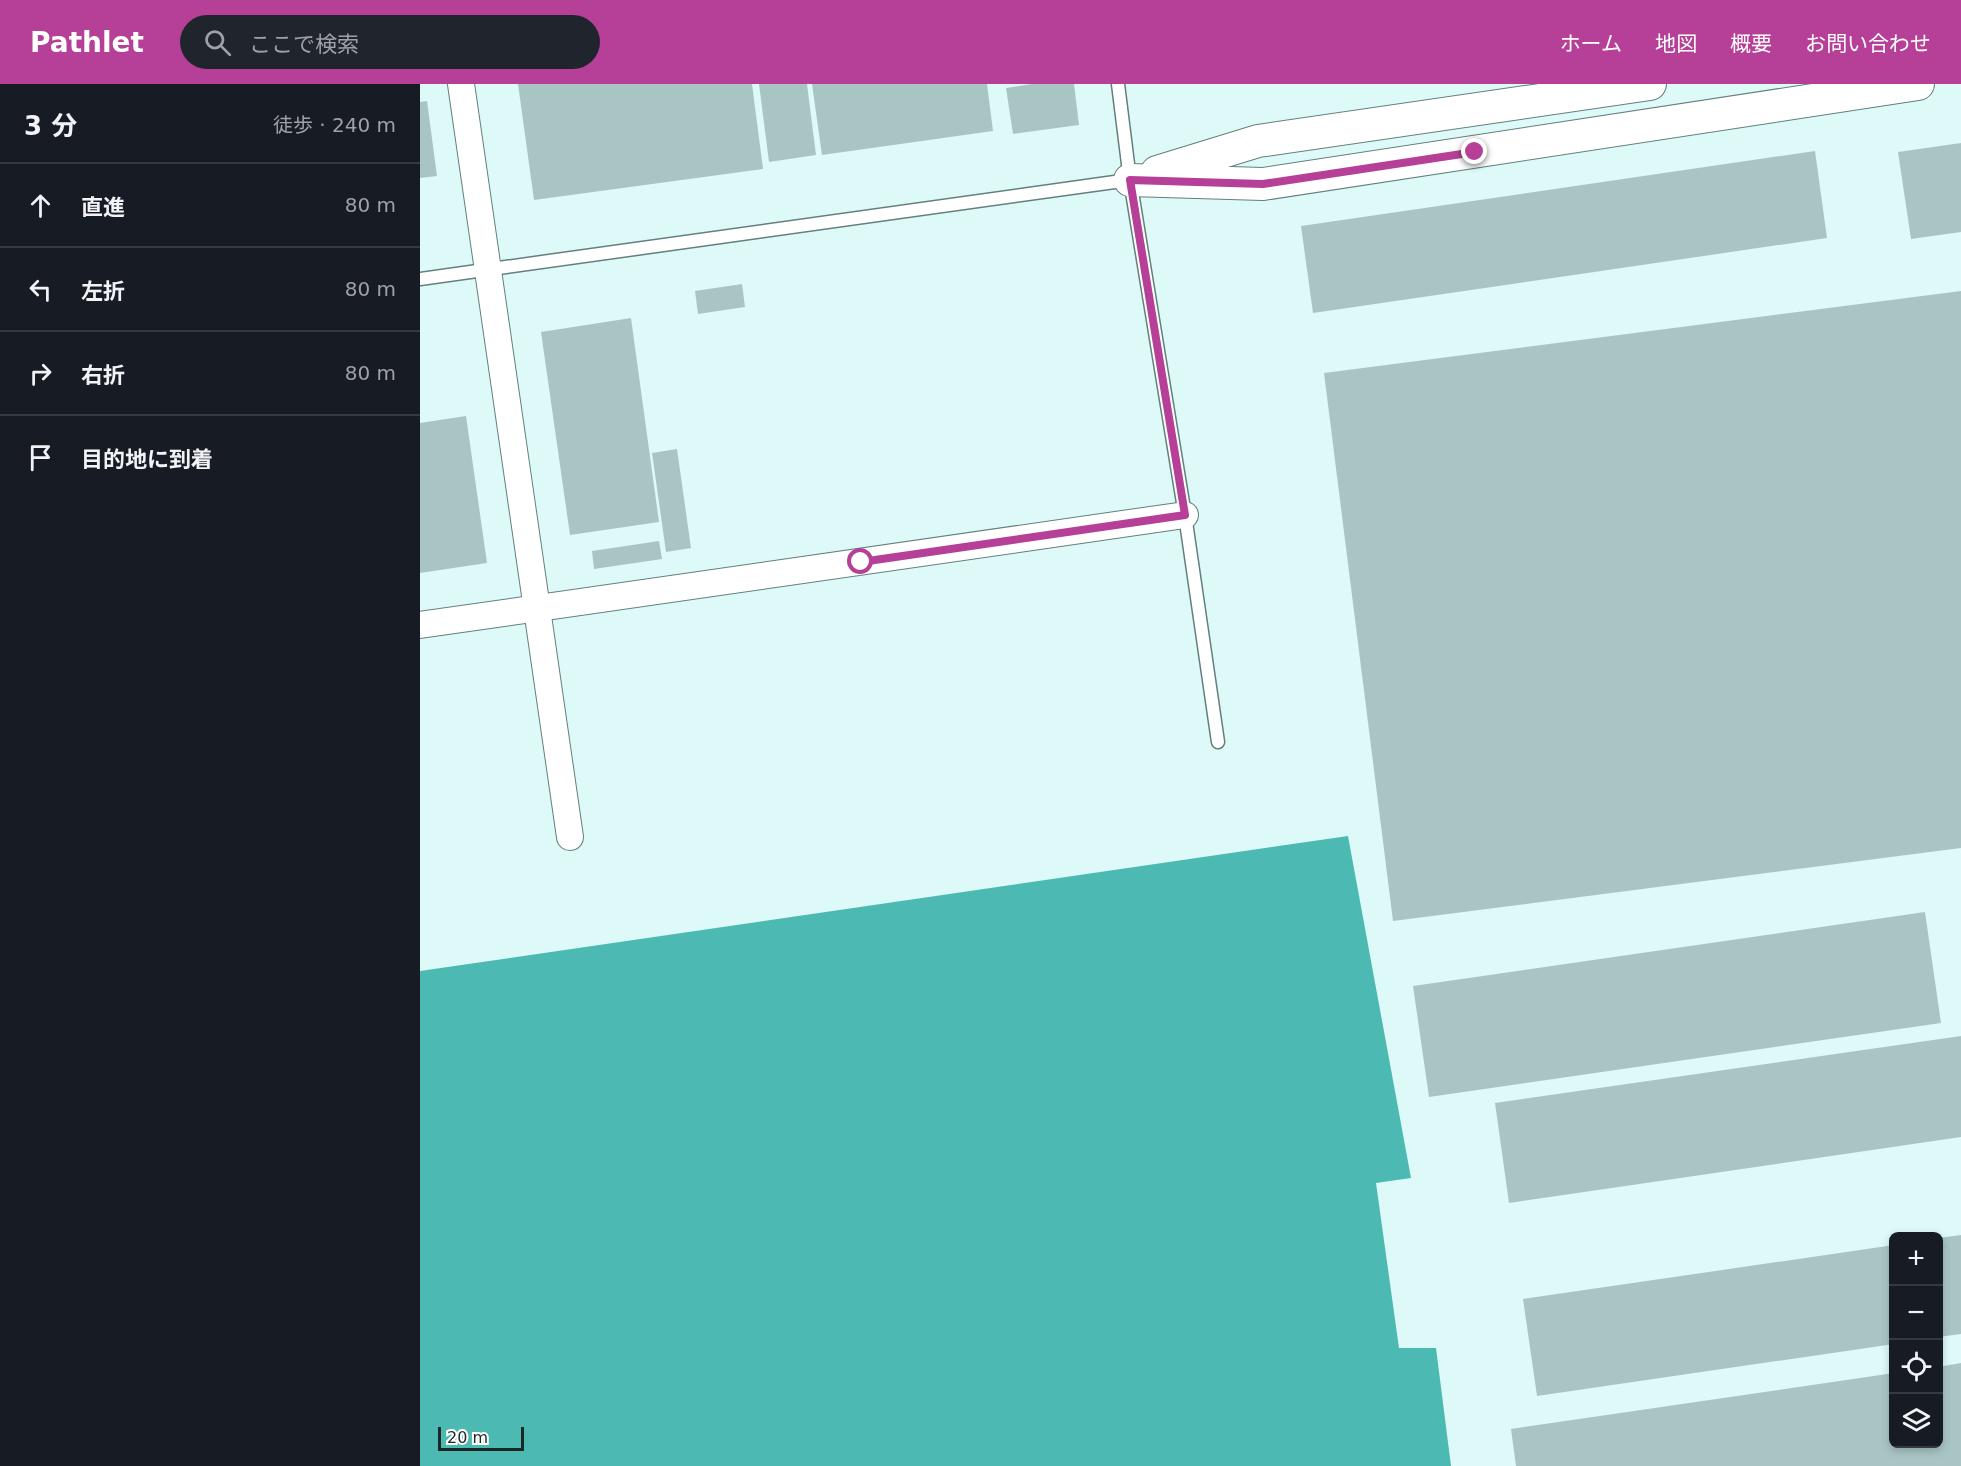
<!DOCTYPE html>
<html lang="ja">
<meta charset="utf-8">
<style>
body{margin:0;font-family:"DejaVu Sans","Noto Sans JP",sans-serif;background:#20242c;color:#f1f3f6}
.controls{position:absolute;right:18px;bottom:18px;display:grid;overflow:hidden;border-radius:9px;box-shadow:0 3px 9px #0003}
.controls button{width:54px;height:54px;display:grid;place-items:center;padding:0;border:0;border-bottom:2px solid #363941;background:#171b24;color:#f1f3f6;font:30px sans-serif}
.scale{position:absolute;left:18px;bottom:15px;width:86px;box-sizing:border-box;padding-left:6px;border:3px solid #1c2726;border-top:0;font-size:16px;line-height:21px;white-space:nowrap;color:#1c2726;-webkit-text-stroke:4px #fff;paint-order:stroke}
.stop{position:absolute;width:18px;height:18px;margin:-14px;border:4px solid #b64097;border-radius:50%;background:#fff}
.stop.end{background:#b64097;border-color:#fff;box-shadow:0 2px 6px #0008}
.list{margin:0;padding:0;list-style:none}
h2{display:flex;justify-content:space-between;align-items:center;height:78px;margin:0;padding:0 24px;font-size:26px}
h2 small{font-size:20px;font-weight:400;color:#9ea1a6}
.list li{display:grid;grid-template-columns:39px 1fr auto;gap:18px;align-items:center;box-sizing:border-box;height:84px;padding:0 24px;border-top:2px solid #363941}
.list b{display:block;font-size:22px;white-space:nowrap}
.list em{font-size:20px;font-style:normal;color:#9ea1a6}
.icon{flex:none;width:33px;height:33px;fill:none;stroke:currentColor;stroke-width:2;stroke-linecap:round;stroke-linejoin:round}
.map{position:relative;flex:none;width:1541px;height:1382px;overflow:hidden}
header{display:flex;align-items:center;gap:36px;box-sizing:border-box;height:84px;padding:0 30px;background:#b64097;color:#fff}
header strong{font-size:28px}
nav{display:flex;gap:33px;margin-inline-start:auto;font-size:21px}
.search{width:420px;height:54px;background:#20242c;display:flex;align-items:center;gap:15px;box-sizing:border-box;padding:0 21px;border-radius:33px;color:#9ea1a6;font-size:22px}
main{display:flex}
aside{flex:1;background:#171b24}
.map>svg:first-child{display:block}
</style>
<header>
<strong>Pathlet</strong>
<div class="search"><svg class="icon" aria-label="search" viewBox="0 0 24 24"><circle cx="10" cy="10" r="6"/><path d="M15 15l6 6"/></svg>ここで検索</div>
<nav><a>ホーム</a><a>地図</a><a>概要</a><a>お問い合わせ</a></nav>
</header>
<main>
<aside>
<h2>3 分<small>徒歩 · 240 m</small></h2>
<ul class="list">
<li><svg class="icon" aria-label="ahead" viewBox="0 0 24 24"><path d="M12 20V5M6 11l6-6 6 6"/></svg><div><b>直進</b></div><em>80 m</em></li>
<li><svg class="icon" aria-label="left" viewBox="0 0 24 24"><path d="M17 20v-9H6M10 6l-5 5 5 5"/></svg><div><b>左折</b></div><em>80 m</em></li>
<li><svg class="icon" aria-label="right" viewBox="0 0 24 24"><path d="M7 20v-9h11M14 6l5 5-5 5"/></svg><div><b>右折</b></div><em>80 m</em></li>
<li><svg class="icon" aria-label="arrive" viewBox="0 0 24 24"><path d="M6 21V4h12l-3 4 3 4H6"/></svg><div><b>目的地に到着</b></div></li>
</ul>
</aside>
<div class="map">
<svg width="1541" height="1382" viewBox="0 0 1541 1382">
<rect width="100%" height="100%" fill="#ddfaf8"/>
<polygon fill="#4cbab3" points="928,752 991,1094 956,1099 979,1264 1016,1264 1031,1382 0,1382 0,887"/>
<g fill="#a9c5c3">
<polygon points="98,0 332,0 343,85 114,116"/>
<polygon points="339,0 387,0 396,71 349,78"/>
<polygon points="392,0 567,0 573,47 402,71"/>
<polygon points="612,0 654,0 659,41 593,50 586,4"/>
<polygon points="7,17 17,92 0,94 0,18"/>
<polygon points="1541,59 1541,148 1491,155 1478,68"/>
<polygon points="1395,67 1407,154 893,229 881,142"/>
<polygon points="322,200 325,223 278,230 275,207"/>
<polygon points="1541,207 1541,764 973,837 904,289"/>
<polygon points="211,234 239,438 150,451 121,248"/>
<polygon points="46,332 67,479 0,489 0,339"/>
<polygon points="257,365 271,464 246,468 232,369"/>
<polygon points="239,457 242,475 174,485 172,467"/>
<polygon points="1505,828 1521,939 1009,1013 993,902"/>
<polygon points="1541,952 1541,1053 1089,1119 1075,1019"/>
<polygon points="1541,1151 1541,1250 1518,1253 1518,1154"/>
<polygon points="1474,1161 1474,1260 1117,1312 1103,1215"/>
<polygon points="1541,1279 1541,1382 1096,1382 1091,1345 1474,1289 1474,1360 1518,1360 1518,1283"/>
</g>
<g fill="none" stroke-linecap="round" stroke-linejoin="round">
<g stroke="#647f7c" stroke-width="15">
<g id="service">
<polyline points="698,0 710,96 765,431 798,658"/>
<polyline points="0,195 709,96"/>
</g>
</g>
<g stroke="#647f7c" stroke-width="28">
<g id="minor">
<polyline points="41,0 150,753"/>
<polyline points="0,541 765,431"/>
</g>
</g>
<g stroke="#647f7c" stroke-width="34">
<g id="tertiary">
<polyline points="737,88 838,57 1230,0"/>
<polyline points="710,96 843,100 1498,0"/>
</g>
</g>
<use href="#service" stroke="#fff" stroke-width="12"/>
<use href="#minor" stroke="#fff" stroke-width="26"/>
<use href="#tertiary" stroke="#fff" stroke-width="32"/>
</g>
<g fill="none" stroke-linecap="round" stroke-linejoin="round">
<polyline stroke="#b64097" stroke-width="8" points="441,478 765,431 710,96 843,100 1055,68"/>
</g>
</svg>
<div class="controls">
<button>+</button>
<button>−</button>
<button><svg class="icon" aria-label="locate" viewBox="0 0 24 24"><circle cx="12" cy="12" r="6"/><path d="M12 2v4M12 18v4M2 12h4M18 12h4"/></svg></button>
<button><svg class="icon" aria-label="layers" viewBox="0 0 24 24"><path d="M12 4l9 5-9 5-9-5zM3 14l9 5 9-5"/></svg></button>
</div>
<div class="scale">20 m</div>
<div class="stop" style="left:441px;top:478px"></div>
<div class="stop end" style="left:1055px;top:68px"></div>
</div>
</main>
